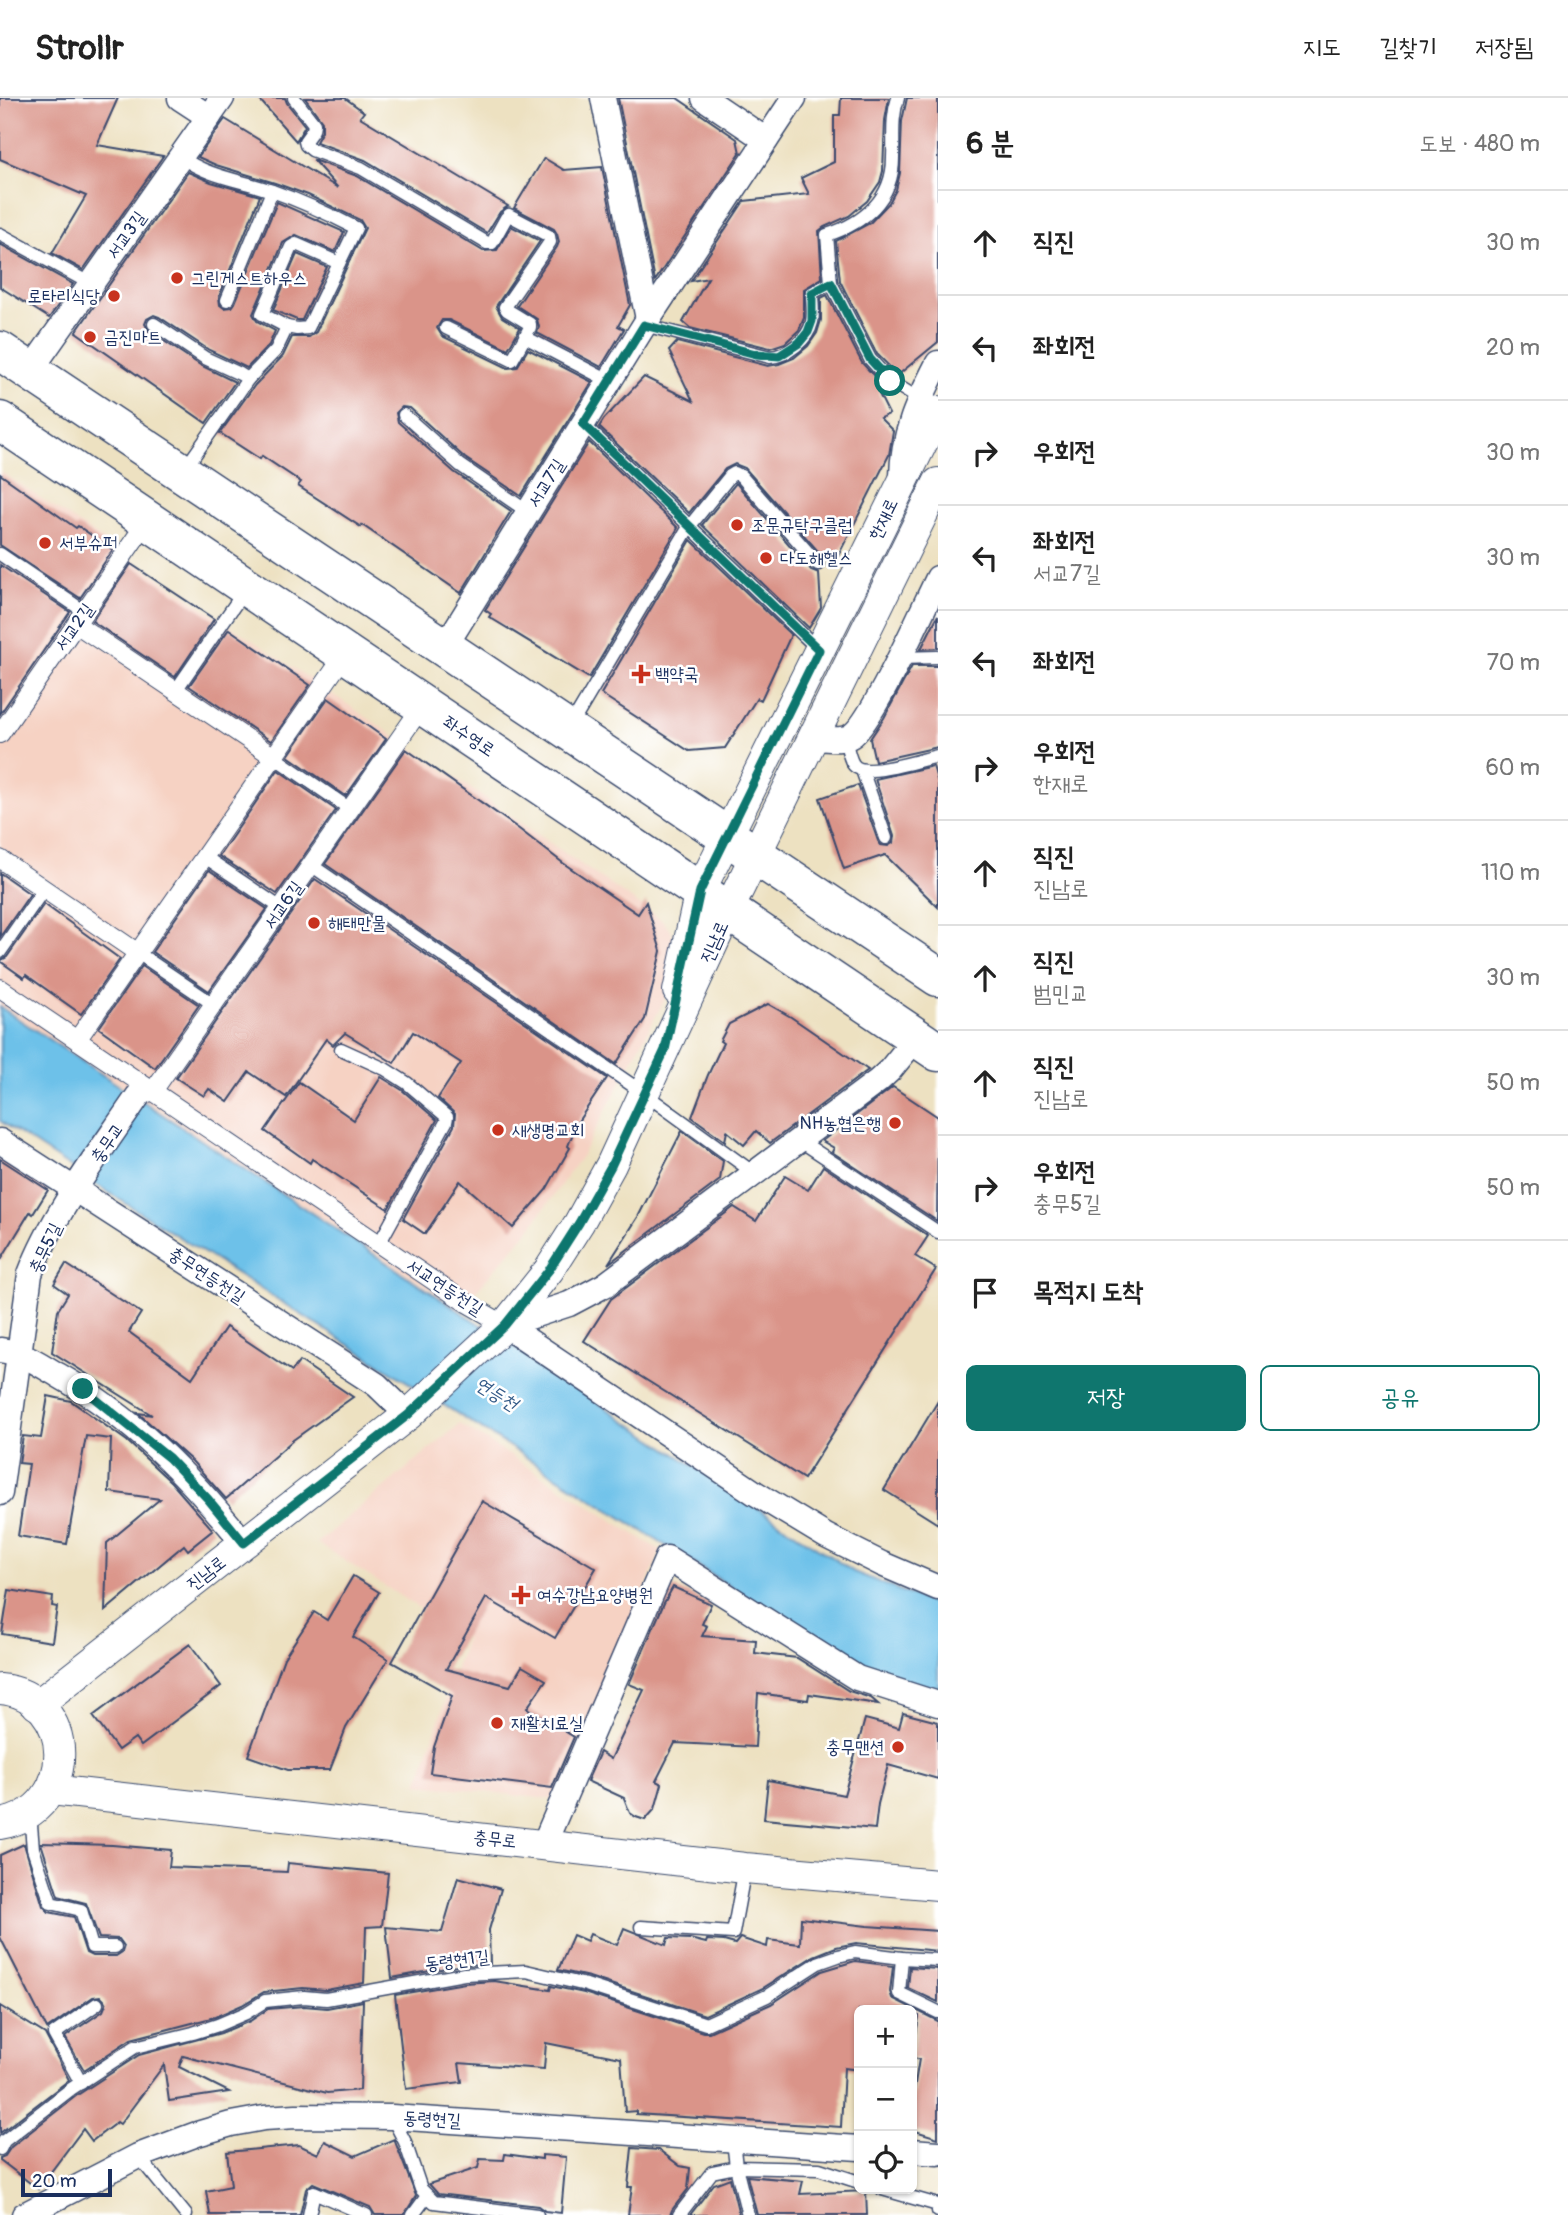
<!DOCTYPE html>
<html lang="ko">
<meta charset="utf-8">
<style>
body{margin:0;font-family:Pangolin,"Poor Story",sans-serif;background:#f2f2f2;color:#222}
.controls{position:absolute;right:21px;bottom:21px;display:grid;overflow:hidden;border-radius:10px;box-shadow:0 2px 5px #0004}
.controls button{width:63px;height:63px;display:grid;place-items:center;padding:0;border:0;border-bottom:2px solid #e0e0e0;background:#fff;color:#222;font:35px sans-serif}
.scale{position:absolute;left:21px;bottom:18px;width:91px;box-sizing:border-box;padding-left:7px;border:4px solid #1b2f5e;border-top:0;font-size:19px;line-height:24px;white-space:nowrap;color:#1b2f5e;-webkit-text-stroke:5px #fff;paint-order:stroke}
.stop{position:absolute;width:21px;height:21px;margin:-16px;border:5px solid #0f766e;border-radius:50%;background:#fff}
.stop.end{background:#0f766e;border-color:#fff;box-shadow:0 2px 7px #0008}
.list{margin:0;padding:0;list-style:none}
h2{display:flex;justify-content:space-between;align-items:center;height:91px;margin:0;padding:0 28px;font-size:30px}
h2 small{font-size:23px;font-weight:400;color:#767676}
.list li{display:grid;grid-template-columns:46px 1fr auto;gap:21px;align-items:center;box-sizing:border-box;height:105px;padding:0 28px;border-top:2px solid #e0e0e0}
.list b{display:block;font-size:26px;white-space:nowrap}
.list p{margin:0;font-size:23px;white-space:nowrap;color:#767676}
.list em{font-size:23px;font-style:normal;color:#767676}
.actions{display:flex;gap:14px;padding:21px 28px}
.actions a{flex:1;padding:16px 0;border:2px solid #0f766e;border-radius:10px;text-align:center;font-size:24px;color:#0f766e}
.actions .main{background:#0f766e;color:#fff}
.icon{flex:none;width:38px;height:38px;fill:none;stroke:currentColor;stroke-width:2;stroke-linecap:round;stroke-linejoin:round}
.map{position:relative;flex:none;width:938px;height:2117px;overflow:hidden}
header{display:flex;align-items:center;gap:42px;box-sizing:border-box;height:98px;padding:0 35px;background:#fff;border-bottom:2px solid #e0e0e0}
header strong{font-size:33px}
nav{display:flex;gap:38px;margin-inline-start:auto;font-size:24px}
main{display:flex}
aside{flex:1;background:#fff}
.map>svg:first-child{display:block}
</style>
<header>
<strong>Strollr</strong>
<nav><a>지도</a><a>길찾기</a><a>저장됨</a></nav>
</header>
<main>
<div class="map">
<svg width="938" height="2117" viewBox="0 0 938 2117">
<rect width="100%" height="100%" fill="#fff"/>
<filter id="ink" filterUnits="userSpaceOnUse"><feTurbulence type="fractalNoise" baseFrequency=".0143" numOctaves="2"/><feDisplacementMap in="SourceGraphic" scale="14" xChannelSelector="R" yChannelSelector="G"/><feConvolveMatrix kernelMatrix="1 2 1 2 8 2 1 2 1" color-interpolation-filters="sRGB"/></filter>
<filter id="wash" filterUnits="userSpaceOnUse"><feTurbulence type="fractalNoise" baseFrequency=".00686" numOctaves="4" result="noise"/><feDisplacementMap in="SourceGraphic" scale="28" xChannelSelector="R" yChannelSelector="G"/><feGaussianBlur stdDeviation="1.57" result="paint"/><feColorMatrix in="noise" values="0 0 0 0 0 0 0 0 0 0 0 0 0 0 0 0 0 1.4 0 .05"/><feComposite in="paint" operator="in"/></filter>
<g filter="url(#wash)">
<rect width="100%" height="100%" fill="#ede1c1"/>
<g fill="#f6d2c3">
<polygon points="0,373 399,641 663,823 672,835 677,852 672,888 582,1057 527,1135 460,1211 0,907"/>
<polygon points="460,1326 661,1453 556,1702 418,1686 466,1540 317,1445"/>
</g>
<polygon fill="#6dc1e9" stroke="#4478a4" stroke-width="2" points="0,909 854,1474 938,1508 938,1597 865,1574 108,1094 0,1023"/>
<g id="blocks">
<g fill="#da9489">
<polygon points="0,0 118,0 97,47 163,58 83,172 52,155 86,98 0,61"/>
<polygon points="258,0 285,0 287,5 305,28 296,43"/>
<polygon points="305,0 345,0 364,14 360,19 508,108 500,114 487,135 365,62 316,44 322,33 322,23"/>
<polygon points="618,0 677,0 737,41 740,55 655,183"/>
<polygon points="841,0 889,0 885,22 883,73 880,84 867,103 849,118 824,129 819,133 822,180 804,191 804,220 799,232 785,245 770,250 690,230 683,224 708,180 691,183 744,103 809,96 801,80 834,64 834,17 840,17"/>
<polygon points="907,0 938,0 938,244 898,277 877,256 840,183 836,143 870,125 889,105 896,92 900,75 902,23"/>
<polygon points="225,21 338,90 313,62 357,78 483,153 497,152 511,128 540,143 496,208 502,219 520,230 508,251 449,222 442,222 437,230 442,238 508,270 517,269 528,251 592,284 521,398 465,360 410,310 402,309 396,315 398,324 454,374 511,413 461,495 362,427 361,429 298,388 301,384 262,358 260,361 220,335 255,287 283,258 292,239 309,239 316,234 365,130 360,122 308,97 275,85 216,67 198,59"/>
<polygon points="544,60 564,72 602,69 630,207 618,228 624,231 601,269 537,235 539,229 537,221 517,208 557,149 559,144 557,136 554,131 514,110"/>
<polygon points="188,74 211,84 260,98 219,199 220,207 224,210 232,209 235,205 277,104 344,134 335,154 296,137 283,145 253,216 257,223 275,233 269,247 247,270 209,252 159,219 154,217 147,221 145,226 149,233 200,267 235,284 206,325 76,234"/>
<polygon points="0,146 73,186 49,220 0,189"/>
<polygon points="297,156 327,169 302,222 297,222 273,212"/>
<polygon points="827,197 862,265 884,289 878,294 889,316 880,320 893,333 889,357 837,460 824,460 745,370 735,366 725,371 689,415 599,329 604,321 644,279 693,303 669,253 677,244 768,268 779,266 794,260 808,248 817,235 821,222 821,200"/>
<polygon points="589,344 678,430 589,580 489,519 491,516 485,512"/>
<polygon points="0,376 76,430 78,428 113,452 80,500 0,447"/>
<polygon points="736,385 811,472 819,475 821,510 809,530 702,427"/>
<polygon points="691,442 791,537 761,602 757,600 725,650 689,653 601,596"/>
<polygon points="131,466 214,521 175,579 92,523"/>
<polygon points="0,467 70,514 0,616"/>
<polygon points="938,517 938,550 921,551"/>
<polygon points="229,531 310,587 271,643 189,588"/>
<polygon points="912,568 938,568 938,649 875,663 870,641 884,620"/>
<polygon points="328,600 386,641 346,698 288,658"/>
<polygon points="406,651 519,731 563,765 638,816 646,804 661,853 645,921 616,966 325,766"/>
<polygon points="933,668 938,685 938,809 885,757 844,771 820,700 858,687 878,743 881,747 888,748 893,745 894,738 875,681"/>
<polygon points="278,672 336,712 277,796 219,758"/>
<polygon points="209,772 267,811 209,893 152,854"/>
<polygon points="0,775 30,796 0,839"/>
<polygon points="315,781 607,980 577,1025 568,1048 570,1050 546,1092 513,1130 460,1083 425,1136 403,1121 454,1028 455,1016 438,1000 461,965 413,934 394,965 345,935 333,947 326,941 286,999 249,974 228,1004 209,991 204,998 176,980"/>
<polygon points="44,806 120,861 81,916 26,877 24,880 0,863 7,859"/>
<polygon points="142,868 199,907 155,970 99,930"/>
<polygon points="768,906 791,919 868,972 770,1045 756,1033 744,1047 727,1033 725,1043 692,1019 708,977 723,945 720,943 729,926"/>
<polygon points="381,979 402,992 437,1022 388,1111 312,1061 310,1065 265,1033 299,984 354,1022"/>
<polygon points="893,989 938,1019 937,1123 832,1054 834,1050 822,1043"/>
<polygon points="682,1033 723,1063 720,1082 608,1166 638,1119"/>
<polygon points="0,1061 48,1092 33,1116 30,1114 0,1163"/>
<polygon points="823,1068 928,1138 915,1158 936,1171 804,1381 584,1243 611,1201 734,1109 756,1123 785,1078 808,1092"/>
<polygon points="66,1166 141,1215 129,1234 192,1280 226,1229 292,1273 300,1263 353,1299 293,1342 226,1401 192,1363 138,1315 152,1317 52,1254 58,1212 68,1196 54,1186"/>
<polygon points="48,1298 71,1303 127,1343 171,1384 213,1432 188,1452 184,1447 105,1513 107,1445 160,1401 109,1394 111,1341 86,1338 67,1446 18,1438 29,1366 19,1365 23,1338 41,1340"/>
<polygon points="938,1303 938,1426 884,1392"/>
<polygon points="482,1403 596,1470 555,1540 486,1500 446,1571 510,1588 522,1568 546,1582 527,1610 574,1639 552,1690 430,1675 434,1649 452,1598 392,1564"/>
<polygon points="353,1478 379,1494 353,1539 388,1561 346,1630 330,1672 288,1672 248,1658 284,1560 314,1514 327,1522"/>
<polygon points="673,1489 711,1506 702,1526 707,1528 702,1538 756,1542 755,1555 797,1560 849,1593 871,1600 878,1606 809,1596 808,1602 758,1595 755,1649 675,1645 656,1683 662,1686 655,1711 645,1722 636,1719 630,1715 624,1700 587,1683 600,1654 611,1661 644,1592 629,1586 664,1505"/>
<polygon points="9,1492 53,1499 52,1508 57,1509 52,1544 2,1536"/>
<polygon points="190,1546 221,1588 141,1648 135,1640 118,1652 93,1618"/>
<polygon points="903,1615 938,1624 938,1681 888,1667 878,1706 875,1731 764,1721 768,1682 844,1697 865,1621 899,1630"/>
<polygon points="41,1745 112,1747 171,1752 169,1769 287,1774 288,1765 388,1775 382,1828 366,1829 364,1885 326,1892 303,1890 264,1894 242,1907 215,1919 131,1941 84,1972 65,1939 103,1913 106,1906 104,1902 100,1898 93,1899 47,1931 0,1839 0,1757 24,1746 43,1808 49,1814 74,1819 86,1855 92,1858 116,1858 122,1854 124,1848 119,1841 99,1840 86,1805 58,1798"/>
<polygon points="458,1779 501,1791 489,1832 490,1866 462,1867 392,1880 386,1829 442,1834"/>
<polygon points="801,1820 867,1828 938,1833 938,1853 856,1845 836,1849 814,1858 763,1890 705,1917 589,1879 558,1872 573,1837 587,1843 590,1836 617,1847 624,1830 666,1847 668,1840 690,1841 706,1845 707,1842 724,1843 735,1846 740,1840 767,1849 768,1842 800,1846"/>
<polygon points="855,1863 893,1868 890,1894 892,1900 938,1923 938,2040 912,2032 912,2004 919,1961 912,1960 919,1918 912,1916 912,1912 859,1912 859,1972 844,1970 841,2029 636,2016 636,2013 625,2014 621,1960 546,1945 544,1971 459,1965 462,1984 406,1991 395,1897 465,1885 494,1883 550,1892 551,1888 584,1895 703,1934 709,1934 771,1906 822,1873"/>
<polygon points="910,1869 938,1871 938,1904 908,1890"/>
<polygon points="363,1903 360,1992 327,1995 183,1958 179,1969 229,1994 169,2003 164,1967 120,2026 117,2024 92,2043 83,2031 38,2091 0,2062 0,2060 5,2058 11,2049 76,1998 139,1957 221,1935 250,1923 268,1911 304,1908 327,1910"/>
<polygon points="0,1908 45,1936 69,1982 0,2035"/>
<polygon points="394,2041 416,2098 404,2117 375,2117 370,2109 313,2085 306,2091 300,2117 210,2117 206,2093 231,2088 227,2054 299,2047 318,2056 325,2043 355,2058"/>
<polygon points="632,2050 659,2052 680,2068 690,2070 688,2091 672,2112 670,2117 628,2117 632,2089 628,2089"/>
<polygon points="505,2056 542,2061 542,2057 566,2059 561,2115 545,2113 538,2108 438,2096 429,2086 478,2070 480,2061 504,2062"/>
<polygon points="747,2078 803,2083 800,2096 866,2093 867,2117 757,2117"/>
<polygon points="730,2080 739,2117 690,2117 714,2086"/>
</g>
</g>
</g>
<g filter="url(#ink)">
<use href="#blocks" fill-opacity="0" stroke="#3a4a6d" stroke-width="2"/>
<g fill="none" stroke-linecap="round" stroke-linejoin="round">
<g stroke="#3a4a6d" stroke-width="15">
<g id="service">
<polyline points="294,0 314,26 313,32 305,43 306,47 312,52 361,70 487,145 492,145 506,120 509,117 549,138 550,144 505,209 507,212 530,226 530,229 525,239 609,283"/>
<path d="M181,59C208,79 241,82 272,93C301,103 329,116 356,130L308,230L297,231L287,229L276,252L248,281"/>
<polyline points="0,136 91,186"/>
<polyline points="831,185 870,261 890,283 919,301"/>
<polyline points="227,202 272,93"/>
<polyline points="154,226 205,260 240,276 248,281 184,372"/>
<path d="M644,227L770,259C787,258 808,242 812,224C814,216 812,204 812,195L831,185L827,137C864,125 893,101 893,60C894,39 891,20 898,0"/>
<polyline points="287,229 262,216 291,149 296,146 339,165"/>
<polyline points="446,230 512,262 525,239"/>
<polyline points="404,317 460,367 528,414"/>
<polyline points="583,326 819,552"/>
<polyline points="0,456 85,514"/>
<polyline points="899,560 938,559"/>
<polyline points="176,592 245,492"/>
<polyline points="570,629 689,429 730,378 735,375 741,378 818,466"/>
<path d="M845,640C847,648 849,660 853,666C863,682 922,661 938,658"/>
<polyline points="274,659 350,711"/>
<polyline points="862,672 886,740"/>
<polyline points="205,759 281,810"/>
<polyline points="311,767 645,996 754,1075"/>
<polyline points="0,854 44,791"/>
<polyline points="138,855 213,906"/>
<polyline points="341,951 385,971 407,985 447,1019 446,1024 379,1146"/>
<polyline points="799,1042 938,1134"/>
<polyline points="30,1715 33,1751 51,1805 81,1812 92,1849 115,1849"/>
<polyline points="641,1829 733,1835 745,1770"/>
<polyline points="902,1860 899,1895 938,1914"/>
<polyline points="81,1985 54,1936 97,1906"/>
<polyline points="392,2019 405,2044 421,2091 434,2104 537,2117"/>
<polyline points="733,2042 736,2069 819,2071 859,2084"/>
<polyline points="0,2051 4,2043 71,1991 135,1949 193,1935 218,1927 246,1915 265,1903 304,1899 326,1901 464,1876 526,1873 586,1887 706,1926 767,1898 818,1865 838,1858 855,1854 902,1860 938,1862"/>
<polyline points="138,2058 186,2117"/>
<polyline points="882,2091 938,2107 938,2113"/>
<polyline points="309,2117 314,2094 366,2117"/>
<polyline points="413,2117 427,2098"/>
<polyline points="679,2117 712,2074 736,2069 748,2117"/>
</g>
</g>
<g stroke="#3a4a6d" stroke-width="20">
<g id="pedestrian">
<polyline points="76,526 274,659"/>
<polyline points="0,636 148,422"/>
<polyline points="0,761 138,855"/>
<polyline points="0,890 465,1204 505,1227"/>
<polyline points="77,942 346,555"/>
<polyline points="142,997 153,993 423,607"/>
</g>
</g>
<g stroke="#3a4a6d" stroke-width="27">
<g id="minor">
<polyline points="180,0 209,19"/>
<polyline points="603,0 648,221"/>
<polyline points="704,0 766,42"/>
<polyline points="30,273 222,0"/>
<path d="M902,379C902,336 919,302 938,265"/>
<polyline points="444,550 648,221 794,0"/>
<path d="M813,640C824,640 841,644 851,638C872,626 924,508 938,480"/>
<polyline points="0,1043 377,1287 408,1317"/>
<polyline points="505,1227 755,1395 826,1438 882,1466 938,1490"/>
<polyline points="505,1227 569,1206 605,1187 878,983 890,972 916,940"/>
<path d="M0,1252C25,1255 37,1265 58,1277C135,1321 189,1378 244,1445"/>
<path d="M0,1395L30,1176C53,1115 101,1053 138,998"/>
<polyline points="544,1746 667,1460 857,1580 938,1606"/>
<polyline points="912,2053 938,2055"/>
<polyline points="24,2117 138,2058 197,2036 231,2026 264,2020 296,2018 392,2019 859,2050"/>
</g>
</g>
<g stroke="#3a4a6d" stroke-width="32">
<g id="tertiary">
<polyline points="678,893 700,793 938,313"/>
<path d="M0,1591C77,1597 81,1712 0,1726"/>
<polyline points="37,1607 408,1317 505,1227 549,1172 579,1125 611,1067 728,813 938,385"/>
<polyline points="51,1692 745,1770 938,1787"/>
</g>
</g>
<g stroke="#3a4a6d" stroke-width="41">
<g id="primary">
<polyline points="0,253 938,879"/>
<polyline points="0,323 938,954"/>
</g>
</g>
<use href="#service" stroke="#fff" stroke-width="12"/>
<use href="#pedestrian" stroke="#fff" stroke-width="18"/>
<use href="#minor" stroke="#fff" stroke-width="24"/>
<use href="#tertiary" stroke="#fff" stroke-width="30"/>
<use href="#primary" stroke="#fff" stroke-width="38"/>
</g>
</g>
<g fill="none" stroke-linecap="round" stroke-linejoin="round" filter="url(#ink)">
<polyline stroke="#0f766e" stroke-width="9" points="83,1291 169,1360 208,1401 244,1445 408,1317 505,1227 549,1172 579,1125 611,1068 665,952 700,793 819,552 583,326 644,227 756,256 779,258 799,245 808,234 812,223 812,195 831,185 870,261 890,283"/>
</g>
<g fill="#c8321e" stroke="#fff" stroke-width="2.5">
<circle cx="177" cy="180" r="7"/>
<circle cx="114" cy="198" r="7"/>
<circle cx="90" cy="239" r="7"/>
<circle cx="737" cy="427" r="7"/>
<circle cx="45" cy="445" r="7"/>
<circle cx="766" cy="460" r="7"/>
<path d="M637.5 565.5h7v7h7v7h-7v7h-7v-7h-7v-7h7z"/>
<circle cx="314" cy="825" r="7"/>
<circle cx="895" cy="1025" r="7"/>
<circle cx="498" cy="1032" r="7"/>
<path d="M517.5 1486.5h7v7h7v7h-7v7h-7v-7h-7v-7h7z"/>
<circle cx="497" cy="1625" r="7"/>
<circle cx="898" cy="1649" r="7"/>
</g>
<g text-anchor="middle" stroke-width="5" stroke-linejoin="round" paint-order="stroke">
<g font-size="18" fill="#1b2f5e" stroke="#fff">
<text transform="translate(126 137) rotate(-55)" y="6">서교3길</text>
<text transform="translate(546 385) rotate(-58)" y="6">서교7길</text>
<text transform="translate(883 421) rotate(-64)" y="6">한재로</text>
<text transform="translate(74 529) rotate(-55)" y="6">서교2길</text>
<text transform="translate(469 638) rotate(34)" y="6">좌수영로</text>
<text transform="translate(283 807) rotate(-55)" y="6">서교6길</text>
<text transform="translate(714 844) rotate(-66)" y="6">진남로</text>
<text transform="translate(107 1045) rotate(-56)" y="6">충무교</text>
<text transform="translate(45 1150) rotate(-65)" y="6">충무5길</text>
<text transform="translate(207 1177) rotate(33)" y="6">충무연등천길</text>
<text transform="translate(445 1189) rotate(33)" y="6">서교연등천길</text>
<text transform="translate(206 1475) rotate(-38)" y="6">진남로</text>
<text transform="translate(495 1741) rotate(6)" y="6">충무로</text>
<text transform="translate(457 1862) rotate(-7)" y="6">동령현1길</text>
<text transform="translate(432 2021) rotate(3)" y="6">동령현길</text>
</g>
<g font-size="18" fill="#1b2f5e" stroke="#fff" text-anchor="start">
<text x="191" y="186">그린게스트하우스</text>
<text x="100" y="204" text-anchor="end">로타리식당</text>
<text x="104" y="245">금진마트</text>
<text x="751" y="433">조문규탁구클럽</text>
<text x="59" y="451">서부슈퍼</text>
<text x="780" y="466">다도해헬스</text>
<text x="655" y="582">백약국</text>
<text x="328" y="831">해태만물</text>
<text x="881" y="1031" text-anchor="end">NH농협은행</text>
<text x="512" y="1038">새생명교회</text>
<text x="537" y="1503">여수강남요양병원</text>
<text x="511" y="1631">재활치료실</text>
<text x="884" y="1655" text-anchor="end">충무맨션</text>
</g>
<g font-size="19" font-style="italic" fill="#345b88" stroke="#fff">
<text transform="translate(497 1295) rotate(32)" y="7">연등천</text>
</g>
</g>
</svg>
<div class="controls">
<button>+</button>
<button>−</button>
<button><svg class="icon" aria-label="locate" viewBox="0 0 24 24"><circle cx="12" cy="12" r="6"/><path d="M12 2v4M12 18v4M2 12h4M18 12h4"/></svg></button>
</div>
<div class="scale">20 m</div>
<div class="stop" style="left:890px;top:283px"></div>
<div class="stop end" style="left:83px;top:1291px"></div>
</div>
<aside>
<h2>6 분<small>도보 · 480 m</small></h2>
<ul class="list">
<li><svg class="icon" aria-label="ahead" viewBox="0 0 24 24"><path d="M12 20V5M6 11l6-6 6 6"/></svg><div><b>직진</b></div><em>30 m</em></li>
<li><svg class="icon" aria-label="left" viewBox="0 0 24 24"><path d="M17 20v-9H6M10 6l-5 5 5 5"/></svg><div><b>좌회전</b></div><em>20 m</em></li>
<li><svg class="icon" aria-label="right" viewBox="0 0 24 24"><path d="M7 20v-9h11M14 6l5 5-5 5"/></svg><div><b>우회전</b></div><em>30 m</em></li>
<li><svg class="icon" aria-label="left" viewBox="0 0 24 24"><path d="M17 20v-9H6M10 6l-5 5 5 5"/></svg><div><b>좌회전</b><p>서교7길</p></div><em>30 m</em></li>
<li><svg class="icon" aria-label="left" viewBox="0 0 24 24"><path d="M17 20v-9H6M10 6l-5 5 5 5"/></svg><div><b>좌회전</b></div><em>70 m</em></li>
<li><svg class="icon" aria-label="right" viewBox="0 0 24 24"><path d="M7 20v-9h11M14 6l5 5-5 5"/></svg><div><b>우회전</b><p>한재로</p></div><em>60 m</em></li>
<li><svg class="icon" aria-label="ahead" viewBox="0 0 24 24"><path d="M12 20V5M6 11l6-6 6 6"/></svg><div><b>직진</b><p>진남로</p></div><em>110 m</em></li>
<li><svg class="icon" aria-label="ahead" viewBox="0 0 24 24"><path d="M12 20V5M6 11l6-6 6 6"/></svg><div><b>직진</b><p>범민교</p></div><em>30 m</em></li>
<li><svg class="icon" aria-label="ahead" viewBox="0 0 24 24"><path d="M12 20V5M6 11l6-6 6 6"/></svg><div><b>직진</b><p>진남로</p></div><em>50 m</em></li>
<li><svg class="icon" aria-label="right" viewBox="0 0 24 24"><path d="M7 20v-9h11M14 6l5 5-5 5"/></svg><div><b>우회전</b><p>충무5길</p></div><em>50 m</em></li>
<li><svg class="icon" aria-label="arrive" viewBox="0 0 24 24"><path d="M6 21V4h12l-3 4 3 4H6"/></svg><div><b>목적지 도착</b></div></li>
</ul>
<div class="actions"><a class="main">저장</a><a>공유</a></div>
</aside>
</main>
